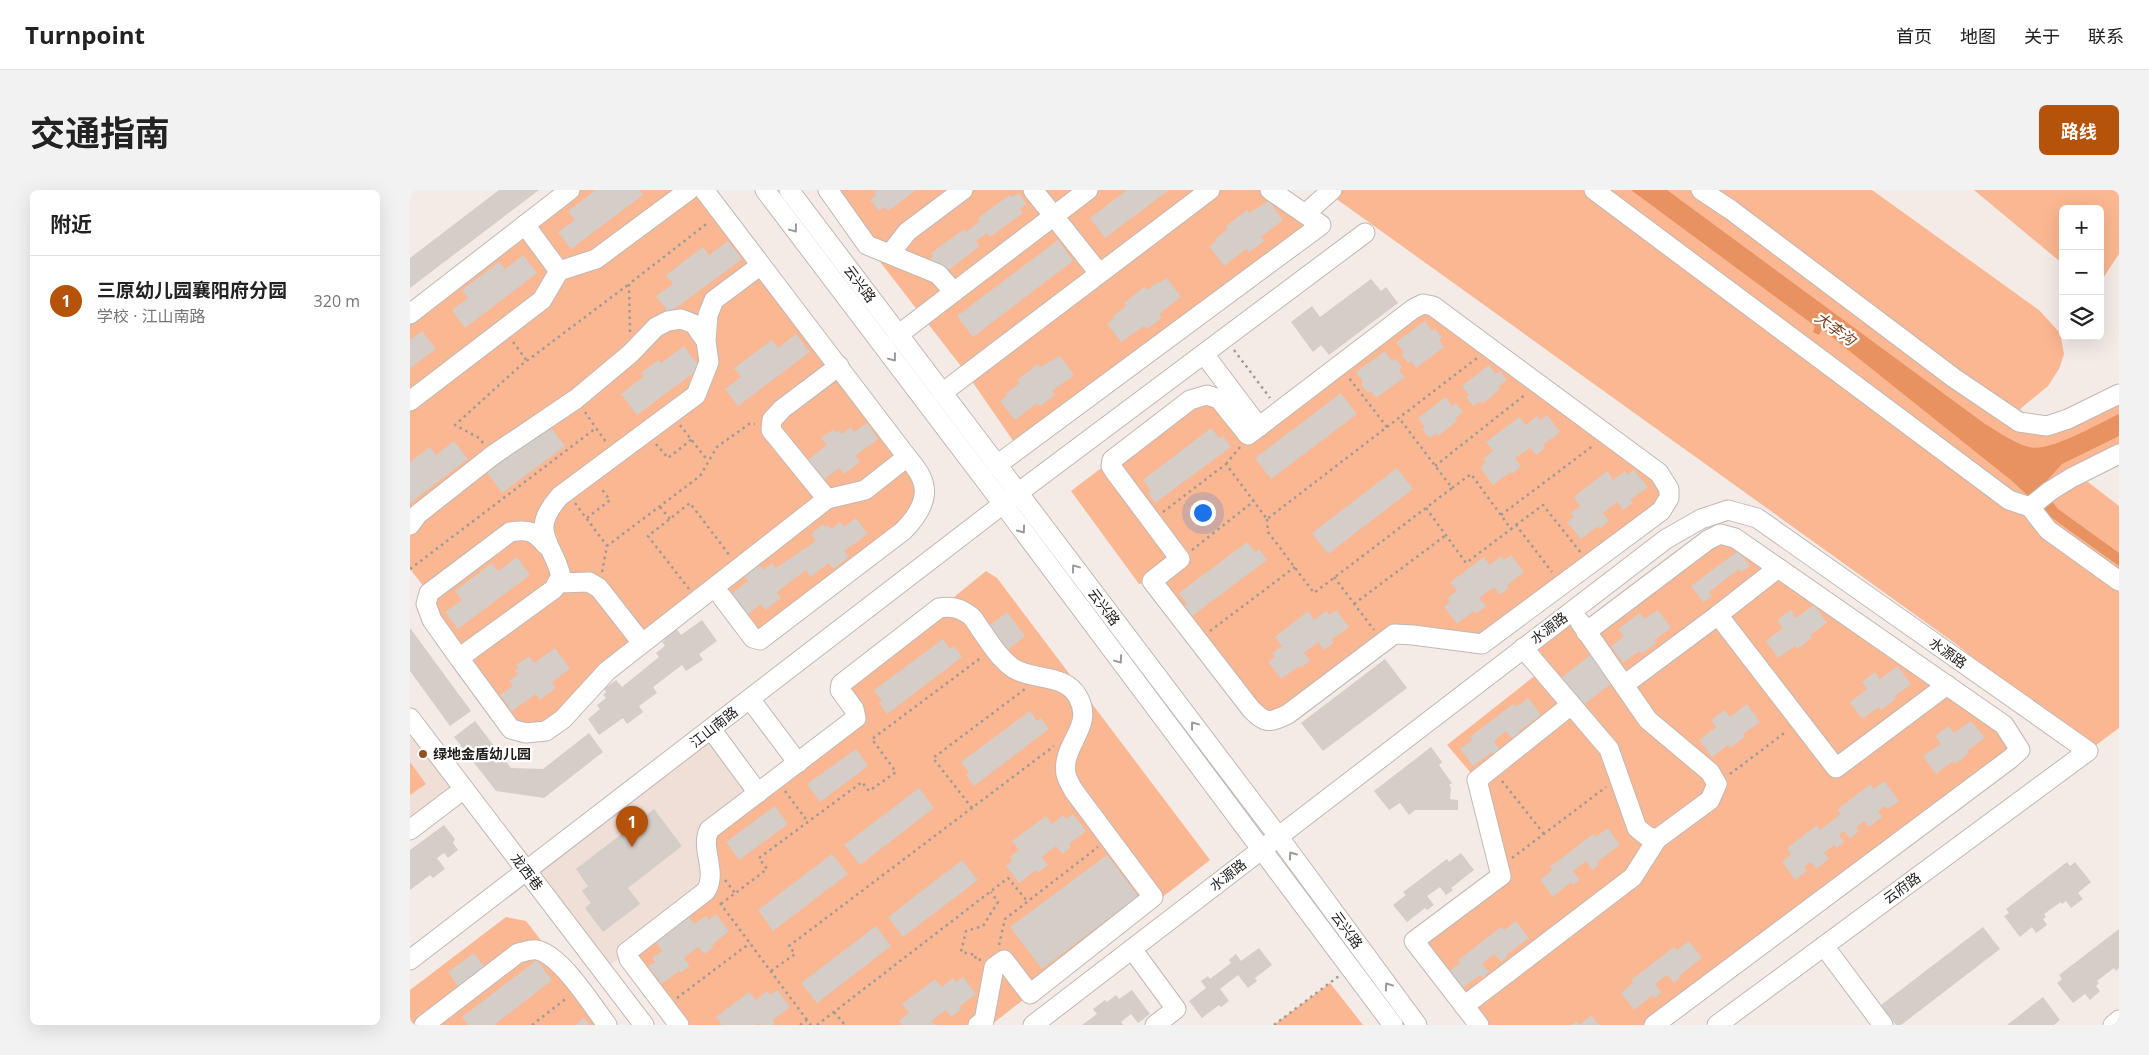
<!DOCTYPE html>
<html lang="zh">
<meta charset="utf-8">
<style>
body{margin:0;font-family:"Open Sans","Noto Sans SC",sans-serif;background:#f2f2f2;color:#222}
.controls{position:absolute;right:15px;top:15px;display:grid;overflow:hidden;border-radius:8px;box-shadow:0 5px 20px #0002}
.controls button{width:45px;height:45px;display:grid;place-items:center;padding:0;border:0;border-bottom:1px solid #e0e0e0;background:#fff;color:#222;font:25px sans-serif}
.you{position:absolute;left:792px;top:322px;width:18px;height:18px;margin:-12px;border:4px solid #fff;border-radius:50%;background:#1a73e8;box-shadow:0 0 0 8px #1a73e833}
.badge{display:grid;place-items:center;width:32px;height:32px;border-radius:50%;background:#b45309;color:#fff;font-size:16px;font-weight:700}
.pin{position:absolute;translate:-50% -41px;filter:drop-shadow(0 1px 2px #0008)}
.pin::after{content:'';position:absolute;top:26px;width:18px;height:15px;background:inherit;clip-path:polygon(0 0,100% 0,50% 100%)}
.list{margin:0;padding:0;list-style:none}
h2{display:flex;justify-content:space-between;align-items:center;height:65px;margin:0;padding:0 20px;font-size:21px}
h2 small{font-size:16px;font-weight:400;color:#767676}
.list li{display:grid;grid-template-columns:32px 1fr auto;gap:15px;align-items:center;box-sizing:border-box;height:90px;padding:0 20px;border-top:1px solid #e0e0e0}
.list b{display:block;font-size:19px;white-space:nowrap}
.list p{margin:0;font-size:16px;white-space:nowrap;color:#767676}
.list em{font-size:16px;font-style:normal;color:#767676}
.icon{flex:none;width:28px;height:28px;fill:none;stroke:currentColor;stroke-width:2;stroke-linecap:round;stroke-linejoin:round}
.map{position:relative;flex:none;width:1709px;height:835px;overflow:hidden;border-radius:8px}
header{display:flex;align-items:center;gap:30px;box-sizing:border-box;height:70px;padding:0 25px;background:#fff;border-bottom:1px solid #e0e0e0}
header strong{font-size:24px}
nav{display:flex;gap:28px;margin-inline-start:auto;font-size:18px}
.intro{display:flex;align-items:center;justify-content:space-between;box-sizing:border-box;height:120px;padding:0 30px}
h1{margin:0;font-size:35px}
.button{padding:12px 22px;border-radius:8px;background:#b45309;color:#fff;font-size:18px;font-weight:700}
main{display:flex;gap:30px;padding:0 30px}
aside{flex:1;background:#fff;border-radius:8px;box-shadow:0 5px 20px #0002}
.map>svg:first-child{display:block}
</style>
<header>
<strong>Turnpoint</strong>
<nav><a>首页</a><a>地图</a><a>关于</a><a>联系</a></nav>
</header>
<div class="intro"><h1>交通指南</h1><a class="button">路线</a></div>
<main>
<aside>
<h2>附近<small></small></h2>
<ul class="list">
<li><span class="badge">1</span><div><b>三原幼儿园襄阳府分园</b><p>学校 · 江山南路</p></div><em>320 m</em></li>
</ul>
</aside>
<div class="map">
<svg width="1709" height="835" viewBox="0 0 1709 835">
<rect width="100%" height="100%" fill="#f4ebe7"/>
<g fill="#efdfd7">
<polygon points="0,528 54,599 0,640"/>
<polygon points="301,539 348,603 301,693 193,781 116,681"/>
</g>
<g fill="#fab791">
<polygon points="160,0 294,0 512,288 504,330 350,450 312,407 287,410 153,529 116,543 22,430 19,403 0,379 0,124"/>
<polygon points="418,0 860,0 911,35 608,258 557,184 457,55"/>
<polygon points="914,0 1462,0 1629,120 1650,143 1654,164 1649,179 1638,196 1610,219 1625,235 1709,204 1709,264 1674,289 1709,316 1709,538 1678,561 1546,454"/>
<polygon points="1564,0 1709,0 1709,64 1693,88 1690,88 1690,19 1653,19 1653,74"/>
<polygon points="1013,114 1249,283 1259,308 1072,454 984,444 861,532 743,391 729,394 661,301 702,270 797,205 838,245"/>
<polygon points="1310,344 1594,535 1610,560 1244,835 1069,835 1004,751 1091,686 1067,590 1037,555 1132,480 1113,458 1162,421 1176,441"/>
<polygon points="576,381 587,388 800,670 636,798 632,795 581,835 269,835 219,769 296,701 295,648 440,534 430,500"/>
<polygon points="0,572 16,594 0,605"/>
<polygon points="96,727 116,731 197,835 0,835 0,800"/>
<polygon points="920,793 953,835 864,835"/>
</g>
<path fill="#e79260" d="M1221,0H1257L1575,234C1589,242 1603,253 1619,257C1639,263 1689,233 1709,224V246L1652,274L1631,297L1648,319L1709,363V376L1642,328L1602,291L1412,139L1409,145L1403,142L1405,136Z"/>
<g fill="#d5cdc8">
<polygon points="89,0 129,0 0,98 0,68"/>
<polygon points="186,0 230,0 233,5 161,59 148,42 165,30 158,21"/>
<polygon points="467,0 506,0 478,21 475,17 469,21 460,10 466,5 464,2"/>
<polygon points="717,0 759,0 695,48 680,28"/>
<polygon points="608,3 617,14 610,19 613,23 580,47 577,43 566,51 570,56 536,82 518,70 524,66 521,63 554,39 556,42 570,31 568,28 599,5 602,7"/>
<polygon points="859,11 873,30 851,47 854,51 839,62 836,59 814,76 799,56 806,51 805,49 818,39 816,36 837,20 839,23"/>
<polygon points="648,50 663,71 563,147 547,126"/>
<polygon points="318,51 332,69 259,123 246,106 263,94 256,85 293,57 299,65"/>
<polygon points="113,65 127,83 55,138 42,120 58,108 52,100 89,72 95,79"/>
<polygon points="757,88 771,107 749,124 752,128 737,139 734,136 711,152 697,134 704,128 703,126 716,116 714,113 734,97 737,100 749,91 750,93"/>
<polygon points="961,89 971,101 976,97 988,113 919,165 911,155 903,162 881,132 902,116 910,127"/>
<polygon points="1015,131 1022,141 1025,138 1032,148 1029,150 1034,157 1006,178 1001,171 998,173 991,164 994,162 986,152"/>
<polygon points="12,141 26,159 0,178 0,150"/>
<polygon points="386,144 400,162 328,216 315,199 331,187 324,178 362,150 368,158"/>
<polygon points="274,156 290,178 227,225 211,204 234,186 231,183 248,170 251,173"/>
<polygon points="975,161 982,171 985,168 992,177 989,180 995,187 966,208 961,201 958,203 951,194 953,192 946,182"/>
<polygon points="650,166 664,185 642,201 645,205 630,216 627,213 605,230 590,211 597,205 596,203 610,193 607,190 628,174 630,177"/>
<polygon points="1079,175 1086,184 1090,181 1097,190 1088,197 1090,199 1072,214 1070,211 1063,216 1056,207 1059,205 1052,196"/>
<polygon points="931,203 947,224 861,289 845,268"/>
<polygon points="1036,207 1042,216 1046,213 1053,222 1045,229 1047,231 1028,246 1026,243 1019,248 1012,239 1015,237 1008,228"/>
<polygon points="1137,225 1150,242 1133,255 1135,258 1126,265 1120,258 1105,268 1111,276 1102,284 1100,282 1083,295 1070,277 1076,272 1073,269 1083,261 1076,252 1109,227 1116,235 1127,226 1130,230"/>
<polygon points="457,233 468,249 445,266 450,272 434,284 429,278 411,292 396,271 417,255 411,248 424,239 426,242 429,240 432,244 441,237 444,242"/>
<polygon points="139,235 155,256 92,303 77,282"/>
<polygon points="801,238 809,248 813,246 821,257 745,313 738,303 741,301 733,290"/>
<polygon points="44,251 58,269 0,313 0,272 20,257 26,265"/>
<polygon points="987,278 1003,299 918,364 902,343"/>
<polygon points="1224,280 1238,297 1220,310 1223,313 1213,320 1207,312 1193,323 1199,331 1189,339 1188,336 1171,349 1157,332 1164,327 1161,323 1170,316 1164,307 1197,281 1203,290 1215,281 1217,285"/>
<polygon points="446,328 458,344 434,361 439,367 423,379 419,373 400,387 396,380 367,402 371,408 355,420 351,414 333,428 317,407 338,391 333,384 345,375 348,378 351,376 353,380 362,373 366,378 406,351 401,344 413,334 415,337 418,335 421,339 430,332 434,337"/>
<polygon points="837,352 845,362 849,359 857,370 781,427 774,416 777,414 769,403"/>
<polygon points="1328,361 1340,376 1332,382 1329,379 1299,402 1302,406 1293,412 1281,396"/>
<polygon points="1101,365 1114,382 1097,395 1099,398 1090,405 1084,397 1069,408 1076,416 1066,424 1064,421 1047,434 1034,417 1040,412 1037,408 1047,401 1040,392 1074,367 1080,375 1091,366 1094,370"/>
<polygon points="107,367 120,385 48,439 35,422 52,410 45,401 82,373 88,381"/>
<polygon points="1404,415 1417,433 1400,445 1402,448 1387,459 1385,456 1368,468 1356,451 1373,438 1367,430 1381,420 1386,428"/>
<polygon points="926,420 939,437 921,450 924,453 914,460 908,452 894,463 900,471 890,478 889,476 871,489 858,472 865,467 862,463 872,456 865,447 898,421 904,430 916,421 919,425"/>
<polygon points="1248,420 1261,438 1244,450 1246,453 1231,464 1229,461 1213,473 1201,456 1214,446 1208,439 1230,423 1234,429"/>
<polygon points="597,422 615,446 598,460 579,436"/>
<polygon points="292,430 307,451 289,464 293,470 276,481 272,475 243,497 247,503 229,516 233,522 217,534 213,528 189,545 178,529 190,519 187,515 196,508 193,505 196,502 194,499 206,490 212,497 249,467 246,463 255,456 252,452 255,450 253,447 266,438 271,445"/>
<polygon points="0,438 61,521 40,536 0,481"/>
<polygon points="533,449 540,459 544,456 552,467 477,524 469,513 472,511 464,500"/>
<polygon points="145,458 160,479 142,492 146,498 130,510 126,504 102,521 90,505 103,496 99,491 108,484 105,481 109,478 106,475 119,466 124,473"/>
<polygon points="1184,462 1206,490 1167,520 1146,492"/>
<polygon points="975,469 997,498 913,561 891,533"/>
<polygon points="1488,476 1501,494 1484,507 1486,509 1471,520 1469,517 1452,529 1440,512 1457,499 1452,492 1465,482 1470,489"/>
<polygon points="1118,508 1131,525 1108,542 1109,544 1103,550 1096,541 1084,551 1090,560 1084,565 1082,562 1063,576 1050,559 1062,550 1060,547 1103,514 1106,517"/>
<polygon points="1337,514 1350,532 1333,544 1335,547 1320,558 1318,555 1302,567 1289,550 1306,537 1301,530 1315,520 1320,527"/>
<polygon points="620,521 627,531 631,528 639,539 564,596 556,585 559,583 551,572"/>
<polygon points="65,531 101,578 133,579 179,543 193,562 134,608 86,601 44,547"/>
<polygon points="1561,531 1575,548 1557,561 1559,563 1545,574 1543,571 1526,584 1513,566 1531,554 1525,546 1539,536 1544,543"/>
<polygon points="1021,557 1032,572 1029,575 1042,593 1039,595 1041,598 1040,609 1048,610 1048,620 1005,620 999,625 990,613 979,620 964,601"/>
<polygon points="446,559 458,576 410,612 397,594"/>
<polygon points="1474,591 1489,611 1478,619 1475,616 1468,621 1472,627 1459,637 1454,631 1446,637 1449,641 1440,649 1434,641 1429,645 1434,652 1427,658 1424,655 1414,663 1419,669 1406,679 1401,672 1394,677 1397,681 1385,690 1372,672 1381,664 1377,658 1407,635 1410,640 1431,624 1427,620 1460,594 1464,599"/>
<polygon points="509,598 524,618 450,675 434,655"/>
<polygon points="365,616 378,634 329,670 316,652"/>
<polygon points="244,619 272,656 218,698 230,714 193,742 175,718 181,713 172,701 178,696 166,679"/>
<polygon points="663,624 676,641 659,654 661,657 652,664 646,656 632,667 638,675 628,683 626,680 609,693 596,676 602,671 600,667 609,660 602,651 636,626 642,634 653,625 656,629"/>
<polygon points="34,635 45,649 43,653 48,660 38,668 34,663 27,668 35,679 23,688 20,685 0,700 0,660"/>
<polygon points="1198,638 1210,655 1187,672 1189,675 1182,680 1176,671 1163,681 1170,690 1163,695 1161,692 1143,707 1130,690 1142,680 1140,677 1183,644 1185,647"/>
<polygon points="1051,663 1064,680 1041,698 1043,700 1036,705 1030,697 1017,706 1024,715 1017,720 1015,718 997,732 983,715 996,705 993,702 1037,669 1039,672"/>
<polygon points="422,664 438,684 363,741 348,720"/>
<polygon points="697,665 728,706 632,779 600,737"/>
<polygon points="552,670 568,690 493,747 478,727"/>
<polygon points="1657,672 1660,676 1665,672 1681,692 1668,703 1673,709 1661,718 1656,711 1652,714 1651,712 1634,724 1636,727 1633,729 1637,735 1626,743 1622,737 1610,747 1594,726 1599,723 1596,719"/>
<polygon points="306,724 319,741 302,755 304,757 294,764 288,757 274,768 280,776 270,783 269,781 252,794 238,776 245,772 242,768 252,761 245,751 278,726 284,734 296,726 299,730"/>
<polygon points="1106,731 1119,748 1096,765 1097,767 1091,772 1084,764 1072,774 1079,782 1072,788 1070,785 1051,799 1038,782 1050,773 1048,770 1091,737 1094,740"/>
<polygon points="466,736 481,756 407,813 391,793"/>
<polygon points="1573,737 1590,759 1491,835 1486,835 1471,815"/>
<polygon points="1709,739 1709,778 1706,781 1704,778 1687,791 1689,793 1686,796 1690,801 1680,810 1675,804 1663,813 1647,793 1652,789 1649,785"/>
<polygon points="1279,751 1292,768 1269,786 1270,788 1264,793 1257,785 1245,794 1251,803 1245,808 1243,805 1224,820 1211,803 1223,793 1221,790 1264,757 1267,760"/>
<polygon points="849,758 862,775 845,788 847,791 838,798 828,785 810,799 819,811 811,817 809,815 792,828 779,811 796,798 791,791 798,786 800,789 821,773 819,770 826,764 831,771"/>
<polygon points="64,763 75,778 49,798 38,782"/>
<polygon points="127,770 142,790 84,835 59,835 52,827"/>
<polygon points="553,787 566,804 549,817 551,820 541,827 536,820 521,831 525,835 492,835 489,831 499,823 492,814 525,789 532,797 543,788 546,792"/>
<polygon points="367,800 380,817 363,830 365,833 362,835 351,835 350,833 346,835 312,835 306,827 339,802 346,810 357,801 360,805"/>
<polygon points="722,800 740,824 728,833 721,824 711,832 713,835 672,835 687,824 683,819 695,810 697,812 706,805 709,809"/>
<polygon points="1633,807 1650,830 1644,835 1597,835"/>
<polygon points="1181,825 1189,835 1162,835 1167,831 1169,835"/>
<polygon points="174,828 180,835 165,835"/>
</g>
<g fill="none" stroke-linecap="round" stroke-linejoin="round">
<g stroke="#c0b8b3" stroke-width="21">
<g id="minor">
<polyline points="294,0 351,75"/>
<polyline points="355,0 593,314 983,835"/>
<polyline points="379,0 868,646 1007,835"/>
<polyline points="418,0 457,55 528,84 544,102 488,145"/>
<polyline points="623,0 689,83"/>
<polyline points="1184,0 1599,310 1620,317 1638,340 1709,391"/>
<polyline points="1291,0 1321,20 1544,188 1609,232 1637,236 1658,229 1709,204"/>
<polyline points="895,24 922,0"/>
<polyline points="115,35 149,81"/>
<polyline points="480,64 497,42 553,0"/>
<polyline points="544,102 678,0"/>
<path d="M1013,114L1023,116L1249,283L1259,299V308L1251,321L1072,454L1003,445L984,444L878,524C859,533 856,534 841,519L742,391L770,369L705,282L701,276L702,270L780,210L797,205L809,209L838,245L1003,119Z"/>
<polyline points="0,124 160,0"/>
<polyline points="794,164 849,237"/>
<polyline points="532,203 800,0"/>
<polyline points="0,211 132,110 149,81 186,69 279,0"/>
<polyline points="587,275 911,35 860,0"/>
<polyline points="417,309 361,240 362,230 372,219 429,176"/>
<polyline points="1620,317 1640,301 1661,288 1709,264"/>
<path d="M0,335L8,324L83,265L166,209L220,164L246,137L258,131L271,129L284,134L296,151L299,172L286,205L150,306C118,342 142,351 151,386L144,399L49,468L101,539L116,543L136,541L153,529L197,481L417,309L455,300L497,267L351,75L304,110L298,125L296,151"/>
<polyline points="147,393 179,392 189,398 232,453"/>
<path d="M312,407L343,448L350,450L493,341C507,327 521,307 511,287C508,280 502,273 497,267"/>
<polyline points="1308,425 1368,378"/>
<polyline points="1176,442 1298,350 1310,344 1325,348 1594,535 1610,560 1600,569 1244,835"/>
<polyline points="1113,458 1199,559 1227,638 1237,646 1247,649 1300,610 1307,594 1300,582 1238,530 1170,432"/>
<path d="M49,468L22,430L16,414L19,403L100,342C119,339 124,341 136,355"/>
<polyline points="1214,495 1308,425 1426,578 1537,495"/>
<polyline points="340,509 388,573"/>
<polyline points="0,528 234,835"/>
<polyline points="301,539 348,603"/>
<polyline points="0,640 54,599"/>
<polyline points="1414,756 1473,835"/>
<polyline points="722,759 766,819 745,835"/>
<polyline points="0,770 593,314 955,43"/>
<polyline points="1054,816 1223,687 1247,649"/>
<path d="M14,835L108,763C114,762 121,759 127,760C151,765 182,815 197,835"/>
<path d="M269,835L219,769L217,762L296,701C308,682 290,659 299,640L446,528L444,519L430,500L431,494L529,418C542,416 551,418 562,427C574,443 586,466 603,478C623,491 655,483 668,507C685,537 651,554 656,584C657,589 661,596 664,601L743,707L620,804L594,770L584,777L574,831L568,835"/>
<polyline points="623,835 1256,349 1291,329 1318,320 1347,328 1678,561 1307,835"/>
<polyline points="1069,835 1004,751 1091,686 1067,590 1161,515"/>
<polyline points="1703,835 1709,830"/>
</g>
</g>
<g stroke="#a09a97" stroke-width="2.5" stroke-dasharray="2.5 4" stroke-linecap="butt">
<polyline points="220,142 219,94 299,32"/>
<polyline points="103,152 117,171"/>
<polyline points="824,160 860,208"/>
<polyline points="175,222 186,238"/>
<polyline points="270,235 298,271"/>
<polyline points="977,237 1067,168"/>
<polyline points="73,253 69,248 45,235 110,176 219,94"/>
<polyline points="246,254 258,268 282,249"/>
<polyline points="816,274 830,257"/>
<polyline points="1025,276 1116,204"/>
<polyline points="1042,298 1061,284 1101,339 1106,335 1142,382"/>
<polyline points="165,313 197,356"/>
<polyline points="250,317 260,329"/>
<polyline points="1016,318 1056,373 1101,339"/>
<polyline points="753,322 816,274 857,329 977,237 939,188"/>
<polyline points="1091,325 1184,255"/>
<polyline points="177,328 200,310 190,297"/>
<polyline points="857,329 858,342 904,403 1042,298 989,228"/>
<polyline points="1106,335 1133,315 1171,363"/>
<polyline points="782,360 844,311"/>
<polyline points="0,379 186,238 196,252"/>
<polyline points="192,382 197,356 290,286 307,257 339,234 345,234"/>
<polyline points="924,387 964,440"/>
<polyline points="279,399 238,346 280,313 320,366"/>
<polyline points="944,414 1036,345"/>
<polyline points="800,441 885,377"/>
<polyline points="1320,584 1377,541"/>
<polyline points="1092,591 1134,644"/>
<polyline points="375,601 398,632"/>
<polyline points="562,618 523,568 615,499"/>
<polyline points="1102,668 1196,597"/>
<polyline points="315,690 325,703"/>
<polyline points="310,713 397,830"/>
<polyline points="311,714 357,679 349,668 452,592 459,601 486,582 462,549 572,467"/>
<polyline points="589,755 595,729 688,657"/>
<polyline points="571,770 565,769 566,765 551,762 556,741 573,736 588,712 581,702"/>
<polyline points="361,781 385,764 379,756 644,556"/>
<polyline points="267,808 340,753"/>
<polyline points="424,822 435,835"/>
<polyline points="122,835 158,807"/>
<polyline points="390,835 397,830 401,835"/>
<polyline points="407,835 598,688 617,711"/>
<polyline points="864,835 929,786"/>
</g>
<use href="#minor" stroke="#fff" stroke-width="19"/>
</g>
<defs><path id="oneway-chevron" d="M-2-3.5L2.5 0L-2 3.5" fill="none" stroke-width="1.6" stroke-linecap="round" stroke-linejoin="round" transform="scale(1.25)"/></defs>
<g stroke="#9b9a99">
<use href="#oneway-chevron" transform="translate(384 39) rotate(53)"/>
<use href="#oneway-chevron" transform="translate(483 168) rotate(53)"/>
<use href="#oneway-chevron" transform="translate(612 340) rotate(54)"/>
<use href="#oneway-chevron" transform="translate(665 378) rotate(-127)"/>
<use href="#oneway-chevron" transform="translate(709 470) rotate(53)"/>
<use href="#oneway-chevron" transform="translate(784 535) rotate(-127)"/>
<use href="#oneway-chevron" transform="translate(882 665) rotate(-126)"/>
<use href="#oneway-chevron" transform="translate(978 796) rotate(-126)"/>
</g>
<circle fill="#955024" stroke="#fff" stroke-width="2" cx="13" cy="564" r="5"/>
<g text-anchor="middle" stroke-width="4.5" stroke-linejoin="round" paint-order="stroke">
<g font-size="14" fill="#211e1c" stroke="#fff">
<text transform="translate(450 94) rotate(53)" y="5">云兴路</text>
<text transform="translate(694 417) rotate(53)" y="5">云兴路</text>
<text transform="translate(1139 438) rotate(-37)" y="5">水源路</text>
<text transform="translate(1538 463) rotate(35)" y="5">水源路</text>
<text transform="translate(304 537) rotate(-38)" y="5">江山南路</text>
<text transform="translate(117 682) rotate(53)" y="5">龙西巷</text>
<text transform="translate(818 685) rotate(-38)" y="5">水源路</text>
<text transform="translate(1492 698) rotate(-36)" y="5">云府路</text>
<text transform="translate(937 740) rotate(54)" y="5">云兴路</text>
</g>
<g font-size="14" font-weight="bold" fill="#211e1c" stroke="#fff" text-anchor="start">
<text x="23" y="569">绿地金盾幼儿园</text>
</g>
<g font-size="15" font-style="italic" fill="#743d19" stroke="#fff">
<text transform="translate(1425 139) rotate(36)" y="5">大李沟</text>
</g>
</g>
</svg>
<div class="controls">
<button>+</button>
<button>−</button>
<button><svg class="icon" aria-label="layers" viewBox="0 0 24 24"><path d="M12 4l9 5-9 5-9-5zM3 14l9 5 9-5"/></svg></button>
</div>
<div class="you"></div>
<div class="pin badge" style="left:222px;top:657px">1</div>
</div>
</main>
